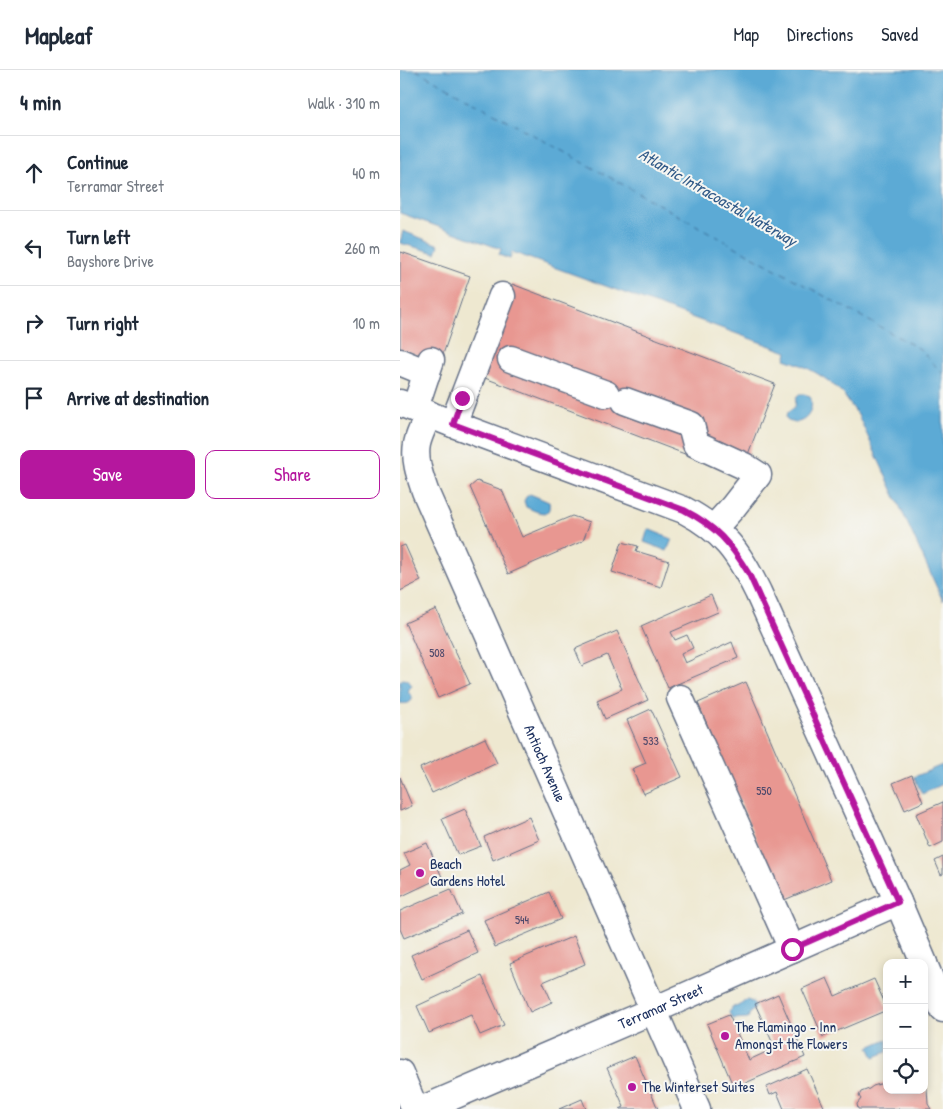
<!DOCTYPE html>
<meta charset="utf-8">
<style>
body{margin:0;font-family:"Patrick Hand",sans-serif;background:#f2f2f3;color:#1f2937}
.controls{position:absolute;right:15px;bottom:15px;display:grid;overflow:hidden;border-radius:10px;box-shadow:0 2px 8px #0003}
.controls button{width:45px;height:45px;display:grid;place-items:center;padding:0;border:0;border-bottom:1px solid #e0e1e3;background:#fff;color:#1f2937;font:25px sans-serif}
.stop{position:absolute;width:15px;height:15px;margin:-11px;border:4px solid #b5179e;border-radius:50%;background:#fff}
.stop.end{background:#b5179e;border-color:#fff;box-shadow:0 1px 5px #0008}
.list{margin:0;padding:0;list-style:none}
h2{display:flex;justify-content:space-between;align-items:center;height:65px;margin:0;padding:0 20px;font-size:21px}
h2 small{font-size:16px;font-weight:400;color:#747a83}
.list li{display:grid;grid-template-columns:32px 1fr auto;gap:15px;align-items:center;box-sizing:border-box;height:75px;padding:0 20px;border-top:1px solid #e0e1e3}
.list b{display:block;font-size:19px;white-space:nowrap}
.list p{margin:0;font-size:16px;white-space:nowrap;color:#747a83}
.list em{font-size:16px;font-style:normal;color:#747a83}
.actions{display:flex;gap:10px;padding:15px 20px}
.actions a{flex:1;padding:11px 0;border:1px solid #b5179e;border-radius:10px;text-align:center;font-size:18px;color:#b5179e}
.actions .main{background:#b5179e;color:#fff}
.icon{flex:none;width:28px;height:28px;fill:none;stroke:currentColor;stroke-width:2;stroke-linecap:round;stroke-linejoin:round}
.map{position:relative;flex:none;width:543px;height:1039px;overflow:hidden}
header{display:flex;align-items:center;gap:30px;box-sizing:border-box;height:70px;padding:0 25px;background:#fff;border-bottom:1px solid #e0e1e3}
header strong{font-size:24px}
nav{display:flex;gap:28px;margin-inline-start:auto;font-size:18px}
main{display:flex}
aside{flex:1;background:#fff}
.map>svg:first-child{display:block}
</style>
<header>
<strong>Mapleaf</strong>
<nav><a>Map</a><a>Directions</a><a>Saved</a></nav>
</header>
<main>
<aside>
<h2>4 min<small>Walk · 310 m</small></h2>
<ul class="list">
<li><svg class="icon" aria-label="ahead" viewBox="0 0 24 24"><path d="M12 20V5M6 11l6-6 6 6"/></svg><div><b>Continue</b><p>Terramar Street</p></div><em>40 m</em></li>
<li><svg class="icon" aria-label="left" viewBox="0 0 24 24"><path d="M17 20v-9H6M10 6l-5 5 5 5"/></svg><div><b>Turn left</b><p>Bayshore Drive</p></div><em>260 m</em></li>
<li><svg class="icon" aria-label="right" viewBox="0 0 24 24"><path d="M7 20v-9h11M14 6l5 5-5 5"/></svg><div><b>Turn right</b></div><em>10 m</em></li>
<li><svg class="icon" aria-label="arrive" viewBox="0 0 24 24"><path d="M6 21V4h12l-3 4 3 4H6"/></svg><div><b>Arrive at destination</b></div></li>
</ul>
<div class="actions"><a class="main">Save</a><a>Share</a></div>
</aside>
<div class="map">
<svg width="543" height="1039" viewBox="0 0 543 1039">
<rect width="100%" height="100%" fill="#f6f6f2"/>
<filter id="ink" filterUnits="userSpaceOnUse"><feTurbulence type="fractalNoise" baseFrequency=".02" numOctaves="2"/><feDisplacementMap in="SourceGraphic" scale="10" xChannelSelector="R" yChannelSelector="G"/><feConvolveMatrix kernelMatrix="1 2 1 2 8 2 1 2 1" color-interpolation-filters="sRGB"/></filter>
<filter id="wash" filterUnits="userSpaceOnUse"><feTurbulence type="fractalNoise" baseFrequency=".0096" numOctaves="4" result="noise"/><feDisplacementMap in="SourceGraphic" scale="20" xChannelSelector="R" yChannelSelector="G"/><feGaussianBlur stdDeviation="1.12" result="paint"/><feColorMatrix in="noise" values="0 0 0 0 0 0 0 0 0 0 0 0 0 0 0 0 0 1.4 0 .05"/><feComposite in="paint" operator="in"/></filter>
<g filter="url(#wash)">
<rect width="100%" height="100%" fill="#eee8d0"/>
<g fill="#5baad5" stroke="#3b6c9a">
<path d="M0,0H543V531L458,345L445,327V326C428,308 409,297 385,289L387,282L112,182L110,189L99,185L101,179L0,143Z"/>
<polygon points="3,161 39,175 36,183 0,173"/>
<path d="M399,324H404L410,326C416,341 404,357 388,351L386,347L387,343L395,337L396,329Z"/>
<path d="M130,424L149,432C152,450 135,441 126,437L124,431L126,427Z"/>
<polygon points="248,459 272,469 267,481 244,472"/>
<path d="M3,609L8,610L12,616L9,619L8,622L12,626V630C9,634 5,634 0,633V611Z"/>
<polygon points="542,695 543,714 522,724 514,707"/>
<polygon points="347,930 353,932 355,938 350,943 348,948 333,949 329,943 332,937 339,936 345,931"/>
<polygon points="487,969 487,982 474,987 469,977"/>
</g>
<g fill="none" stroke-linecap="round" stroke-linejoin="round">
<polyline stroke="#315a88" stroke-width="1" stroke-dasharray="6 5" stroke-linecap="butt" points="16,0 520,279 543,304"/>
</g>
<g id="blocks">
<g fill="#e89791">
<polygon points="1,182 70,206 40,293 0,279 0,186"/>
<polygon points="112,214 375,314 340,405 77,305"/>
<polygon points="77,411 102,420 122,467 172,446 190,452 183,471 108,504 70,417"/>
<polygon points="222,472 238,476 236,481 269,491 261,517 212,502"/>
<polygon points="5,475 21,511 0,521 0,477"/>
<polygon points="311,525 318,542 271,562 275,570 287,565 293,578 281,584 285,593 332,572 338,588 268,618 241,556"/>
<polygon points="36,539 70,614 38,628 5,553"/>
<polygon points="217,561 248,630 205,649 197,630 222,619 207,585 182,596 175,579"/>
<polygon points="346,612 431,810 382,831 298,633"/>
<polygon points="251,639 282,707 243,724 232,699 246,693 227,650"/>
<polygon points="85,668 97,693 32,723 20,698"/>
<polygon points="512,705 523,732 505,740 493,713"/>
<polygon points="0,707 12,736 0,741"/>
<polygon points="543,732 543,772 530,778 516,744"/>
<polygon points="65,739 81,776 58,785 42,749"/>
<polygon points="129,747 139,770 93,790 84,767"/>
<polygon points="27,773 42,807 0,827 0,800 10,795 4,783"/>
<polygon points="543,787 543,804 541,805 535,791"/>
<polygon points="51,819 62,844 4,868 0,859 0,841"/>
<polygon points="149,822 161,849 95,877 84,850"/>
<polygon points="67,860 78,883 22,909 11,885"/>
<polygon points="174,866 185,894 143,912 152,932 130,942 110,893"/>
<polygon points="82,906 104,955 80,965 71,945 29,963 17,936"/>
<polygon points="427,908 435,926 474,909 487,938 487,940 423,967 402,919"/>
<polygon points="378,924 405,987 334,1018 307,954 329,945 349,990 375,978 355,934"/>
<polygon points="235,986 258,1039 220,1039 224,1037 207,998"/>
<polygon points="407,999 425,1039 384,1039 377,1022 370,1025 367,1017"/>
<polygon points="524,1011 527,1018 528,1034 531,1039 458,1039 457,1034 461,1029 459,1026 461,1022 469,1019 473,1016 487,1012 487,1020 524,1020"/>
<polygon points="182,1029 186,1039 159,1039"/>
</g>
</g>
</g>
<g filter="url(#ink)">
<use href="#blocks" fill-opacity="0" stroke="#657086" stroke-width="1"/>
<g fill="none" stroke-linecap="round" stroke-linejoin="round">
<g stroke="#657086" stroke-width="29">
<g id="minor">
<polyline points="111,289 206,324"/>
<polyline points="0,292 27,303"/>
<polyline points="225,331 291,355 296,374 344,396 358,405 333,437 314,458"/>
<path d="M0,333L53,354L284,440C324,461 339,483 358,522L498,832L524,893"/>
<polyline points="15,338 31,290"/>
<path id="s1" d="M29,344C25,353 19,364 17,374C14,390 20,406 25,421L297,1039"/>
<polyline points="53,354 102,226"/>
<polyline points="280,628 392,879"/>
<polyline points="524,894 543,939"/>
<polyline points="0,1003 15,1039"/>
<path id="s2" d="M23,1039L254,940L498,832"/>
</g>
</g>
<use href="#minor" stroke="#fff" stroke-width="26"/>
</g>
</g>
<g fill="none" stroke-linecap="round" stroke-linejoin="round" filter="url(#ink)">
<path stroke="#b5179e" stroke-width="6" d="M62,328L53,354L284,440C317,457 330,473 349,504L498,832L392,879"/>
</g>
<g fill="#b5179e" stroke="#f6f6f2" stroke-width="2">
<circle cx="20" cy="803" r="5"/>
<circle cx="325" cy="966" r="5"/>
<circle cx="232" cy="1017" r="5"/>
</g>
<g text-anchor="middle" stroke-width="4" stroke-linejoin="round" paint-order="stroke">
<g font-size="12" fill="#4e496b">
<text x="37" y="587">508</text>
<text x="251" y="675">533</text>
<text x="364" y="725">550</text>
<text x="122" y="854">544</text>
</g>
<g font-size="15" fill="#1b2f5e" stroke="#f6f6f2">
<text dy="5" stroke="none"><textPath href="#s1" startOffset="378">Antioch Avenue</textPath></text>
<text dy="5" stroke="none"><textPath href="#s2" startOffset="259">Terramar Street</textPath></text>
</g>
<g font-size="15" fill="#1b2f5e" stroke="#f6f6f2" text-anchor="start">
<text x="30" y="799">Beach<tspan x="30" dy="17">Gardens Hotel</tspan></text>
<text x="335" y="962">The Flamingo - Inn<tspan x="335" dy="17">Amongst the Flowers</tspan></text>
<text x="242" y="1022">The Winterset Suites</text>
</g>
<g font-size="16" font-style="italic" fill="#315a88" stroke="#f6f6f2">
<text transform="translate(318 127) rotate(30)" y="6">Atlantic Intracoastal Waterway</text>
</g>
</g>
</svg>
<div class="controls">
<button>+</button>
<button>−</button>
<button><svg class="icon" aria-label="locate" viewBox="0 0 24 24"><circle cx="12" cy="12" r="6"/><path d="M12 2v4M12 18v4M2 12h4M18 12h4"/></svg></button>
</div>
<div class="stop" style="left:392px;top:879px"></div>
<div class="stop end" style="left:62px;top:328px"></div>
</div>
</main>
